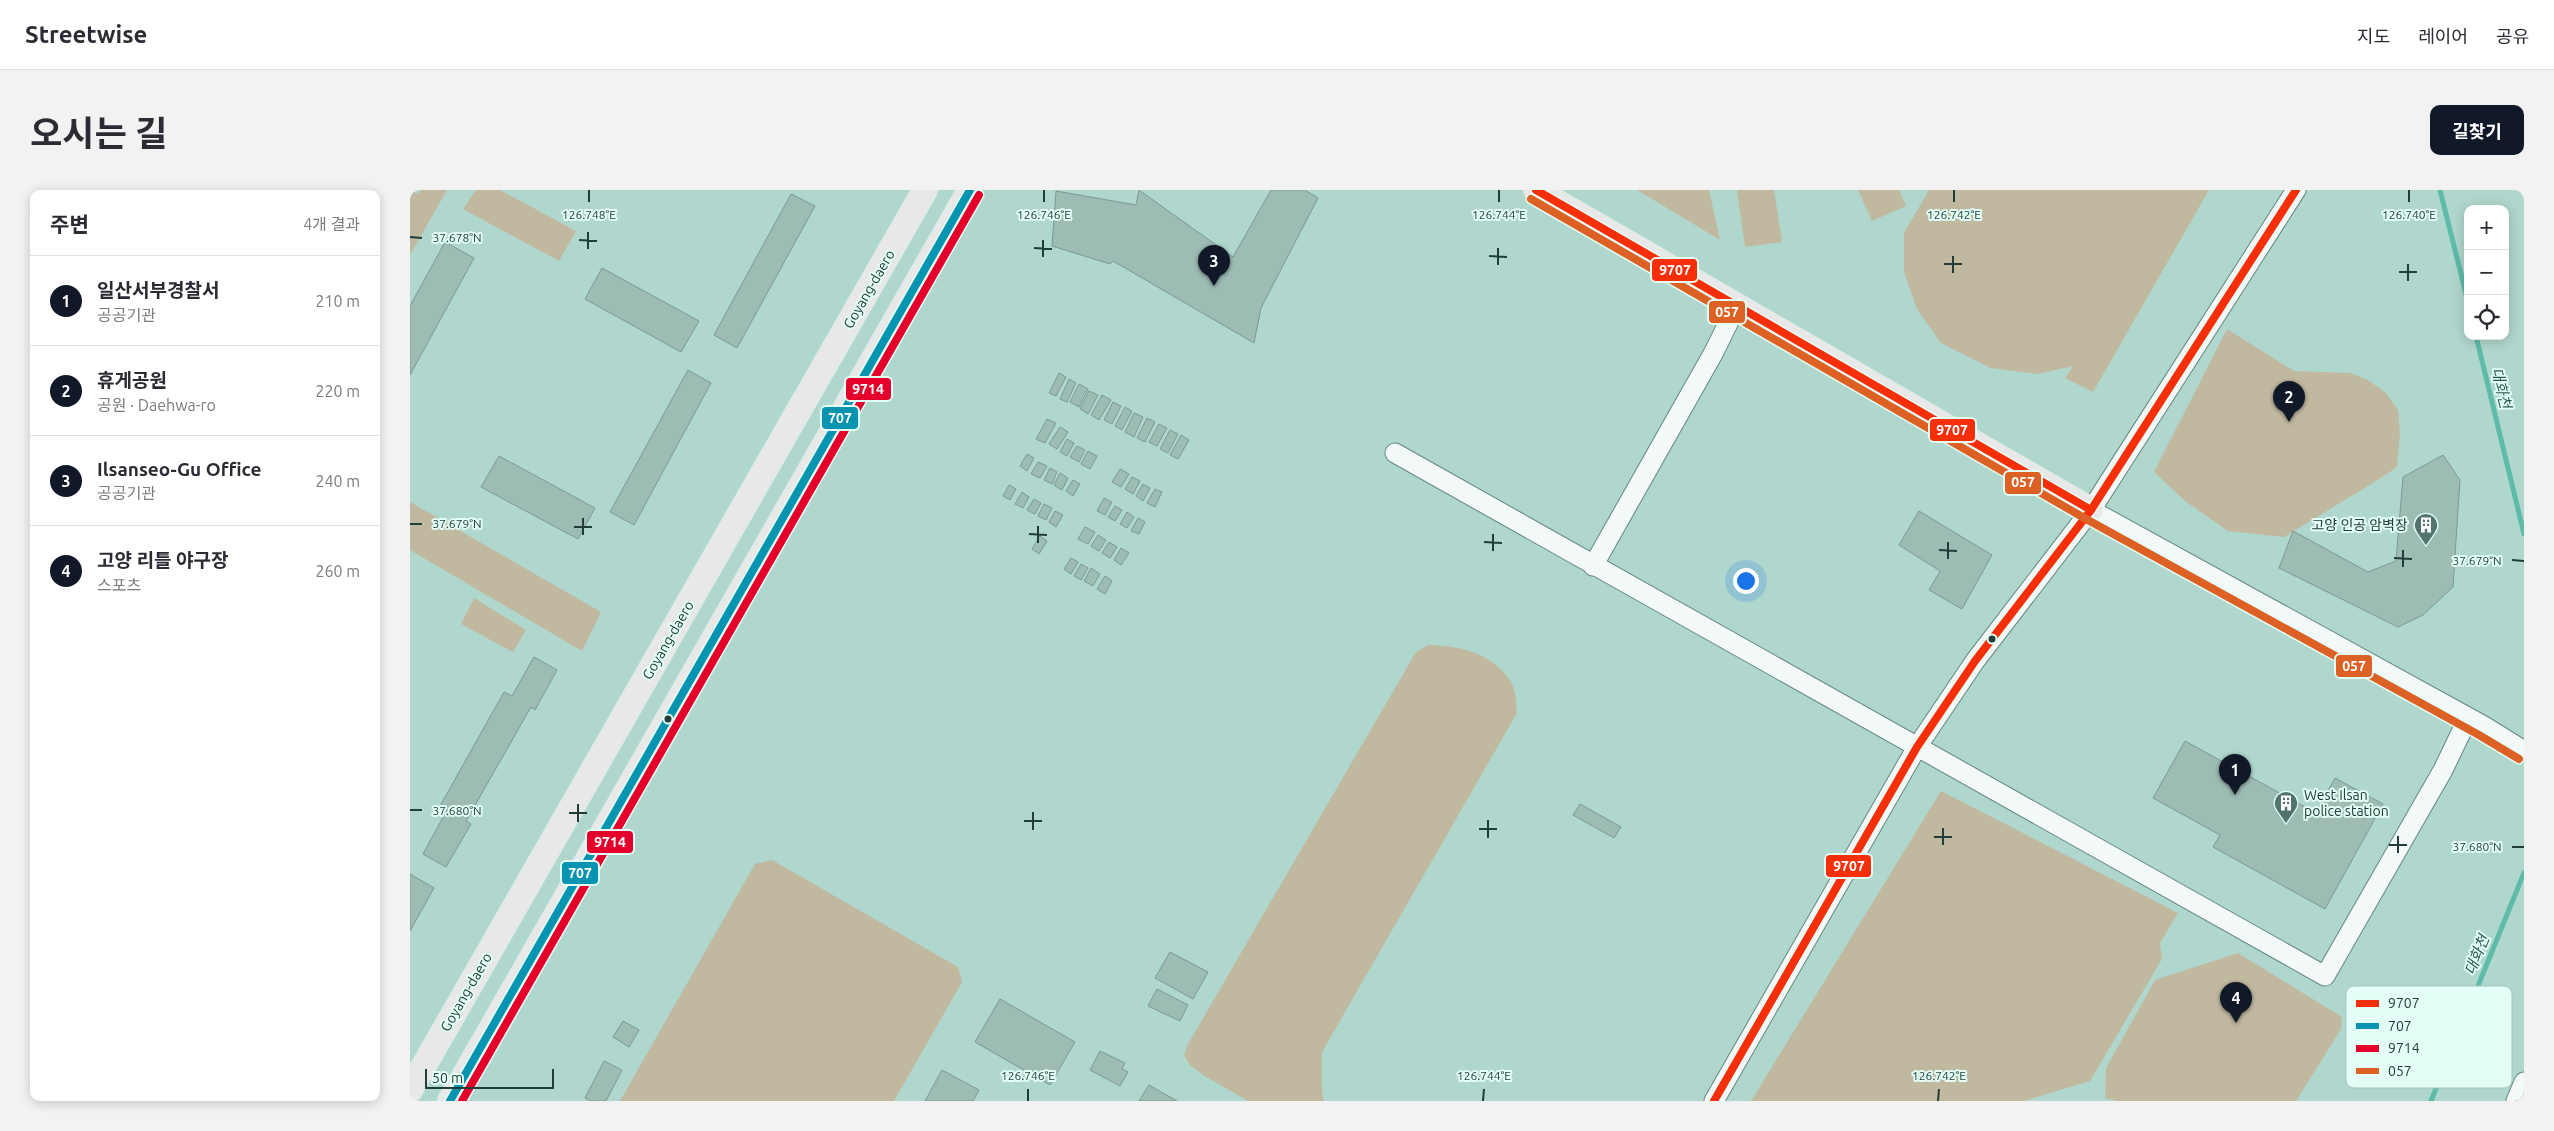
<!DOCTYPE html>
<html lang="ko">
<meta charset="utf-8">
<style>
body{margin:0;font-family:Ubuntu,"Noto Sans KR",sans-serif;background:#f2f2f3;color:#2b2b33}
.controls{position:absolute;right:15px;top:15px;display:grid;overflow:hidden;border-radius:10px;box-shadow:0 2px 12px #0003}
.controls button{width:45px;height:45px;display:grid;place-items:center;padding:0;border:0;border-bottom:1px solid #e1e1e2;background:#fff;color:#2b2b33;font:25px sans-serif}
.scale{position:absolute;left:15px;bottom:12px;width:129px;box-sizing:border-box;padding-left:5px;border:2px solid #203e37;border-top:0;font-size:14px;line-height:18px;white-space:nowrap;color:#203e37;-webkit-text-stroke:4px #e3fef7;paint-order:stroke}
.you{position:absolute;left:1335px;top:390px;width:18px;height:18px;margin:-12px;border:4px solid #fff;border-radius:50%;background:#1a73e8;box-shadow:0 0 0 8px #1a73e833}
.badge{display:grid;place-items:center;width:32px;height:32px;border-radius:50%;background:#111827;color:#fff;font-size:16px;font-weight:700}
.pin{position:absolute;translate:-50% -41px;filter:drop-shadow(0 1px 2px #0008)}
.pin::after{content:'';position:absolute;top:26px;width:18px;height:15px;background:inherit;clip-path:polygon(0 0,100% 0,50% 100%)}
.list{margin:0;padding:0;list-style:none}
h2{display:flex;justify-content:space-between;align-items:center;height:65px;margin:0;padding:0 20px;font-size:21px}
h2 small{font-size:16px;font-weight:400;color:#7c7c81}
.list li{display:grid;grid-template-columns:32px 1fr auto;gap:15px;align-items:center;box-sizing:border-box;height:90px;padding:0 20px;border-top:1px solid #e1e1e2}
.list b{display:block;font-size:19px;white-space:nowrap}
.list p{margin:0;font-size:16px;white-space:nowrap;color:#7c7c81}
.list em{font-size:16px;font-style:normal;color:#7c7c81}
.icon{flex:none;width:28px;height:28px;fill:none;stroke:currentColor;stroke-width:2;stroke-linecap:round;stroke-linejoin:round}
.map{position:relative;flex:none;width:2114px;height:911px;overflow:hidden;border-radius:10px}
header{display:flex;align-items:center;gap:30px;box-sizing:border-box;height:70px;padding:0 25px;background:#fff;border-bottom:1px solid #e1e1e2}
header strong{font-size:24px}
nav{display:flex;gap:28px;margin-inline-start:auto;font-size:18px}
.intro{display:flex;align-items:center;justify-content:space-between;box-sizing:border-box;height:120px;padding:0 30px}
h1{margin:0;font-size:35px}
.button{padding:12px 22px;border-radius:10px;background:#111827;color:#fff;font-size:18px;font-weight:700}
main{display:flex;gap:30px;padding:0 30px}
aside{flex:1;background:#fff;border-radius:10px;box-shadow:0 2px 12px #0003}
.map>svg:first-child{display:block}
</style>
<header>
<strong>Streetwise</strong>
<nav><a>지도</a><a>레이어</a><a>공유</a></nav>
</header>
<div class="intro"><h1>오시는 길</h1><a class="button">길찾기</a></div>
<main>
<aside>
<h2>주변<small>4개 결과</small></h2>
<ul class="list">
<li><span class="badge">1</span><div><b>일산서부경찰서</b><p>공공기관</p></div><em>210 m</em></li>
<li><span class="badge">2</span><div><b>휴게공원</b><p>공원 · Daehwa-ro</p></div><em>220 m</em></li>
<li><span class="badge">3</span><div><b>Ilsanseo-Gu Office</b><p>공공기관</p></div><em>240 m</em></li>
<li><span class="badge">4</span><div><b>고양 리틀 야구장</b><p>스포츠</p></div><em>260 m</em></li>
</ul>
</aside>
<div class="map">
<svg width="2114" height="911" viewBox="0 0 2114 911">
<rect width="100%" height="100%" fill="#b0d7cd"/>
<g fill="#c1b8a0">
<polygon points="0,0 8,4 11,0 37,0 0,65"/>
<polygon points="66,0 90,0 166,41 149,71 53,19"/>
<polygon points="1227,0 1299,0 1310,50"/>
<polygon points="1327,0 1364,0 1372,52 1335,57"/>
<polygon points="1448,0 1489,0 1496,16 1462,31"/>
<polygon points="1519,0 1799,0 1683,202 1655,188 1663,176 1628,184 1581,178 1531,153 1507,119 1494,82 1494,43"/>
<polygon points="1817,139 1884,181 1940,183 1958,190 1976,203 1988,220 1990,244 1987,277 1971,288 1874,347 1818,341 1775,311 1744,282"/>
<polygon points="0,312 191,422 172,461 0,360"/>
<polygon points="64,408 116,440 103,462 51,434"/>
<path d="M1018,455C1048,455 1081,463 1099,489C1106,499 1106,512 1107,523L912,862V902L914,911H838L793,885L780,875L774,865L778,854L1006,462Z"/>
<polygon points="1531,601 1768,723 1750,753 1752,769 1680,891 1614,911 1341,911"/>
<polygon points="362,670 548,777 552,792 484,911 210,911 345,674"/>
<polygon points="1828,763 1932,827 1931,839 1886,911 1707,911 1695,908 1696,878 1745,790"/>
</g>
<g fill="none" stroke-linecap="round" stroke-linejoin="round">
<g stroke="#5dbba8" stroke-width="5">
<polyline points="2030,0 2058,112"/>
<polyline points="2066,146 2114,344"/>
<polyline points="2021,911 2114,683"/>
</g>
</g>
<g fill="#9dbcb4" stroke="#7a9992">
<polygon points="729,0 823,67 861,0 895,0 908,8 851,118 844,153 703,71 700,74 642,56 646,1 726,15"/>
<polygon points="381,4 405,16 327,158 304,145"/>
<polygon points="35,52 64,68 0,185 0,116"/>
<polygon points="192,78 289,131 271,162 175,109"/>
<polygon points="278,180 301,193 224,335 200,322"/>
<polygon points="649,183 656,187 646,206 639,203"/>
<polygon points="659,189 666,193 657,212 650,209"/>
<polygon points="669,194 678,199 669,217 660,212"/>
<polygon points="679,201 688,205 678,224 670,219"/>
<polygon points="692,205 701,210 689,230 681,225"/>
<polygon points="703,212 711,216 702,234 694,230"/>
<polygon points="715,217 722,221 712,240 705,236"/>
<polygon points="724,223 733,227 724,247 715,242"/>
<polygon points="737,228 745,232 735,252 727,248"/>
<polygon points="637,229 646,233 635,253 626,249"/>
<polygon points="749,234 757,238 747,256 739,252"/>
<polygon points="650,237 658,242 647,259 639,254"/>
<polygon points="760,240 768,244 758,263 750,259"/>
<polygon points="771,245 779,250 768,269 760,265"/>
<polygon points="657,249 664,253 657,266 650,262"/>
<polygon points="667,256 675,260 669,272 660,267"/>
<polygon points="678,261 687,266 680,279 671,274"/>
<polygon points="617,264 624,268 617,281 610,276"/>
<polygon points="2033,265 2050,290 2043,397 2013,425 1988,437 1869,378 1883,341 1958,382 1986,371 1993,287"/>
<polygon points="89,266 185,318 168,349 71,297"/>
<polygon points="628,272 637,276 630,288 621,284"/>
<polygon points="640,278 647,282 642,294 634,290"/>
<polygon points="710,279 719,284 711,297 702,292"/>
<polygon points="650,283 658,288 652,300 644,295"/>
<polygon points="722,287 730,291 723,304 715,299"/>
<polygon points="663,290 670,294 663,306 656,301"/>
<polygon points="733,294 740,298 733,311 726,306"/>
<polygon points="599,295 606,299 600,310 593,306"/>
<polygon points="745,299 752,302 745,317 737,313"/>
<polygon points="612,302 619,307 613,318 605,314"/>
<polygon points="694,308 702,312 695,325 687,321"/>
<polygon points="624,309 631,313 625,324 617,320"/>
<polygon points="634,314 642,318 636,330 628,326"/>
<polygon points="705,316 712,320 705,331 698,327"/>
<polygon points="645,321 653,325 646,337 639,332"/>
<polygon points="1509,321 1582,365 1552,419 1519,400 1530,381 1489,355"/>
<polygon points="717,322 724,327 717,338 710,334"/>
<polygon points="728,328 735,332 729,344 721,341"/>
<polygon points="675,337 685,342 678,354 668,349"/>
<polygon points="688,345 696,350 689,361 681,356"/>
<polygon points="630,346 637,351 629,364 622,359"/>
<polygon points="699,352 707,357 700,368 692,363"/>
<polygon points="711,358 719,363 711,375 704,370"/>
<polygon points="661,368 668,372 661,384 654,379"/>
<polygon points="671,374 678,378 671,390 664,386"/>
<polygon points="681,378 690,384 683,396 674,391"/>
<polygon points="695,386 702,391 695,404 687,399"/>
<polygon points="124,467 147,480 125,520 121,517 56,631 61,634 36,677 13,664 37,620 30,616 94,502 102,506"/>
<polygon points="1775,551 1906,623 1925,588 1973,614 1915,719 1803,657 1810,645 1743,608"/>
<polygon points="1170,614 1211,637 1204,648 1163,625"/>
<polygon points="0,684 24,698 0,741"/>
<polygon points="760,762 798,782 783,809 745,788"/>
<polygon points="747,799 778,815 770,831 738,816"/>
<polygon points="590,809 665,852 640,895 565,852"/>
<polygon points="213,831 229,840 219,857 203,847"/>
<polygon points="690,861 715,873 712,879 718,882 710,896 680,880"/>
<polygon points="194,871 212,880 196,911 181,911 175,908"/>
<polygon points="532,880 569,900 563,911 515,911"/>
<polygon points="739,895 767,911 729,911"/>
</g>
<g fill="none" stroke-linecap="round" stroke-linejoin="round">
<g stroke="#65867e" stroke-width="21">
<g id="minor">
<polyline points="985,263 1915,786 2033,580 2058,528"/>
<polyline points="1681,320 2074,536 2114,561"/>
<polyline points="1183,376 1304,162 1327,115"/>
<polyline points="1304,911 1507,557 1565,471 1681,320 1886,0"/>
<polyline points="2106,911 2114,892"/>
</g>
</g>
<g stroke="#dbede8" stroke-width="26">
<g id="major">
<polyline points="1126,0 1681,320"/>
<polyline points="0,900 515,0"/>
<polyline points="40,911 560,0"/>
</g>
</g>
<use href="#minor" stroke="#f3f9f8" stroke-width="19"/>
<use href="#major" stroke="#e8e8e8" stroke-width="24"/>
<g stroke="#e3fef7" stroke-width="11">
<g id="bus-1">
<polyline points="1126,0 1681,320"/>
<polyline points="1304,911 1507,557 1565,471 1681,320 1886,0"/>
</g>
</g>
<g stroke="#e3fef7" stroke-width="11">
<polyline id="bus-2" points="40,911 560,0"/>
</g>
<g stroke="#e3fef7" stroke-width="11">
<polyline id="bus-3" points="52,911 569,5"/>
</g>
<g stroke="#e3fef7" stroke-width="11">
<polyline id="bus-4" points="1121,9 1676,329 2069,545 2109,569"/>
</g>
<use href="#bus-1" stroke="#f72f08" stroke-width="8"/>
<use href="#bus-2" stroke="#0694b0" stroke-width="8"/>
<use href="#bus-3" stroke="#e4002b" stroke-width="8"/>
<use href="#bus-4" stroke="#dd6124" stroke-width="8"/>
</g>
<path fill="none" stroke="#203e37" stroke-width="2" d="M179,12V0M634,12V0M1089,12V0M1544,12V0M1999,12V0M0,47L12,48M169,50L187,51M624,58L642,59M178,59V42M1079,66L1097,67M633,67V50M1534,74H1552M1088,75V58M1989,82H2007M1543,83V66M1998,91V74M0,334H12M164,337H182M619,344L637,345M173,345V328M1074,352L1092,353M628,353V336M1529,360L1547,361M1083,361V344M1984,368L2002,369M1538,369V352M2102,370L2114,371M1993,377V360M0,620H12M159,623H177M614,631H632M168,632V614M1069,639H1087M623,640V622M1524,647H1542M1078,648V630M1533,655V638M1979,655H1997M2102,657H2114M1988,663V646M618,911V899M1073,911L1074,899M1528,911L1529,899"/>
<defs>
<g id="building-pin" transform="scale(1.25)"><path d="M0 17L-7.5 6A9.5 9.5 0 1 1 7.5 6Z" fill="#52746c" stroke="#e3fef7"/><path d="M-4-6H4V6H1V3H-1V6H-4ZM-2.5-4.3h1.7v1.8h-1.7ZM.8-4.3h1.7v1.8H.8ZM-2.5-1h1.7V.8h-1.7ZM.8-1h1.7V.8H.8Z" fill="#fff"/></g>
</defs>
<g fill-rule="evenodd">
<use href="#building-pin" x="2016" y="335"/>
<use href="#building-pin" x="1876" y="613"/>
</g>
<g fill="#203e37" stroke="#e3fef7" stroke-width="2">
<circle cx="1582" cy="449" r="4.5"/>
<circle cx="258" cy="529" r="4.5"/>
</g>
<g text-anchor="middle" stroke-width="4" stroke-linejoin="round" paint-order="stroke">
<g font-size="14" fill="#203e37" stroke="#e3fef7">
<text transform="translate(459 99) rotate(-60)" y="5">Goyang-daero</text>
<text transform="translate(258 450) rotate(-60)" y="5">Goyang-daero</text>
<text transform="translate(56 802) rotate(-60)" y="5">Goyang-daero</text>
</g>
<g font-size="14" fill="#203e37" stroke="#e3fef7" text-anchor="end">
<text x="1998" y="340">고양 인공 암벽장</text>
<text x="1894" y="610" text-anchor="start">West Ilsan<tspan x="1894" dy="16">police station</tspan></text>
</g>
<g font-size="15" font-style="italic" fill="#2b5b50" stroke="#e3fef7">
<text transform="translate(2091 198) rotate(76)" y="5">대화천</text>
<text transform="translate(2067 765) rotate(-68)" y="5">대화천</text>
</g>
</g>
<rect x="1936" y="796" width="166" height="102" rx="8" fill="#e3fef7" stroke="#a8c4bd" stroke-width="1"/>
<rect x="1946" y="810" width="23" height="7" fill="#f72f08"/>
<rect x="1946" y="833" width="23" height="6" fill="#0694b0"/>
<rect x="1946" y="855" width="23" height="7" fill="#e4002b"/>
<rect x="1946" y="878" width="23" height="6" fill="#dd6124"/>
<g font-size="14" fill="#203e37">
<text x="1978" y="818">9707</text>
<text x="1978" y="841">707</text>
<text x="1978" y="863">9714</text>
<text x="1978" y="886">057</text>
</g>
<g font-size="12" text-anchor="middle" fill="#203e37" stroke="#e3fef7" stroke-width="4" stroke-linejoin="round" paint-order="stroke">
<text x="179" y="29">126.748°E</text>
<text x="634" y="29">126.746°E</text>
<text x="1089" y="29">126.744°E</text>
<text x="1544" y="29">126.742°E</text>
<text x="1999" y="29">126.740°E</text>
<text x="47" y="52">37.678°N</text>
<text x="47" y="338">37.679°N</text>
<text x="2067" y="375">37.679°N</text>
<text x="47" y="625">37.680°N</text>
<text x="2067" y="661">37.680°N</text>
<text x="618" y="890">126.746°E</text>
<text x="1074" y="890">126.744°E</text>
<text x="1529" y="890">126.742°E</text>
</g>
<g stroke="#e3fef7" stroke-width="2">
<rect x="1241" y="68" width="47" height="24" rx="5" fill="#f72f08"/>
<rect x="1298" y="110" width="38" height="24" rx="5" fill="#dd6124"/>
<rect x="435" y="187" width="47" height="24" rx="5" fill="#e4002b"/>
<rect x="411" y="216" width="38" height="24" rx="5" fill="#0694b0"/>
<rect x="1519" y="228" width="47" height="24" rx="5" fill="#f72f08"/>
<rect x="1594" y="281" width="38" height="24" rx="5" fill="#dd6124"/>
<rect x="1925" y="464" width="38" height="24" rx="5" fill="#dd6124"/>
<rect x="176" y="640" width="48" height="24" rx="5" fill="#e4002b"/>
<rect x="1415" y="664" width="47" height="24" rx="5" fill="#f72f08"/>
<rect x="151" y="671" width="38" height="24" rx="5" fill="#0694b0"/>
</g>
<g font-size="14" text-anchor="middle" font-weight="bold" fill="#fff">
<text x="1265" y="85">9707</text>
<text x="1317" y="127">057</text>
<text x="458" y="204">9714</text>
<text x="430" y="233">707</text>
<text x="1542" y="245">9707</text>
<text x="1613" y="297">057</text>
<text x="1944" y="481">057</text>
<text x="200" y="657">9714</text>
<text x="1439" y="681">9707</text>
<text x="170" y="688">707</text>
</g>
</svg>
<div class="controls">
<button>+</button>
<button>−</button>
<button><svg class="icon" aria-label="locate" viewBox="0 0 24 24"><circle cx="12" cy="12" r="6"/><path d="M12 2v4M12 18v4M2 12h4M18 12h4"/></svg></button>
</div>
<div class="scale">50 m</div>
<div class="you"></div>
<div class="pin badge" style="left:1825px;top:605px">1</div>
<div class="pin badge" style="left:1879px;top:232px">2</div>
<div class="pin badge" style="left:804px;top:96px">3</div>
<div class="pin badge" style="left:1826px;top:833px">4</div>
</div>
</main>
